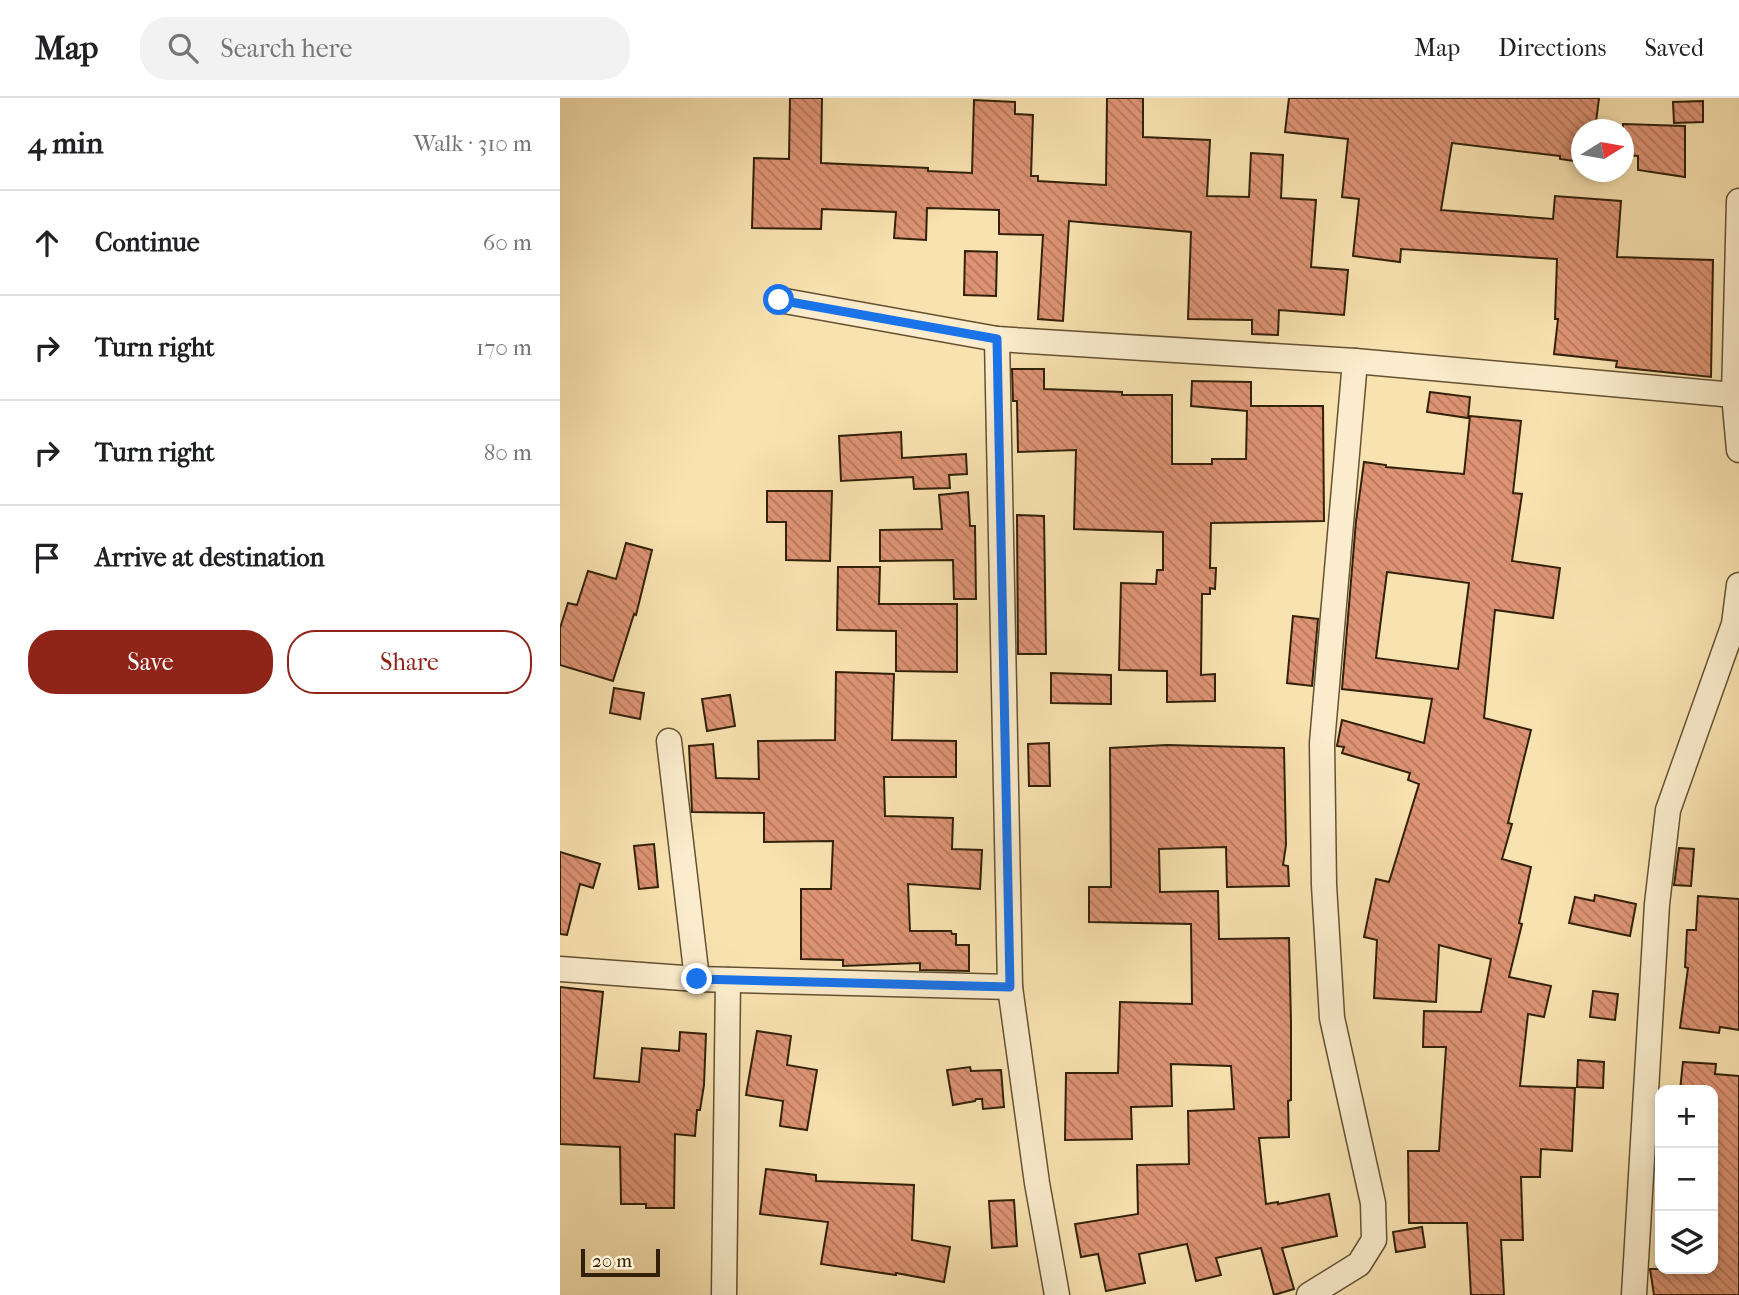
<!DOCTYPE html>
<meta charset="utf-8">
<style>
body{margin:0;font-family:"IM FELL French Canon",serif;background:#f2f2f2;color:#202124}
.controls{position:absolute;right:21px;bottom:21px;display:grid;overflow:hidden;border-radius:14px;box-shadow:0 4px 10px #0003}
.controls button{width:63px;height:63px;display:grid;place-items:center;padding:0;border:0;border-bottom:2px solid #e0e0e0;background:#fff;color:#202124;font:35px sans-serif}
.compass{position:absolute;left:1011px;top:21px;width:63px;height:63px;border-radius:50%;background:#fff;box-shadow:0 4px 10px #0003;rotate:79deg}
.scale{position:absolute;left:21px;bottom:18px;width:79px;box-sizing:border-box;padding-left:7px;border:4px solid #322108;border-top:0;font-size:19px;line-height:24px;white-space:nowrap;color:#322108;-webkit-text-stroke:5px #faeccc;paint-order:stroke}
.stop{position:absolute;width:21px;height:21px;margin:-16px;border:5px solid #1a73e8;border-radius:50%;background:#fff}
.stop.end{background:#1a73e8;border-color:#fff;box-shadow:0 2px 7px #0008}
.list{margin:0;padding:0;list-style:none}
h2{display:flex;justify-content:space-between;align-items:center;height:91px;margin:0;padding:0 28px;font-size:30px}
h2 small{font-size:23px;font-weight:400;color:#757577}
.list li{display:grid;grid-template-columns:46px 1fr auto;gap:21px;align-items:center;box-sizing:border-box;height:105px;padding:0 28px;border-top:2px solid #e0e0e0}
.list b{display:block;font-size:26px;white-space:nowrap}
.list em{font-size:23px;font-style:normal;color:#757577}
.actions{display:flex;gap:14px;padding:21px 28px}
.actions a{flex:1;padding:16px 0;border:2px solid #8f2418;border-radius:28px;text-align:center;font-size:24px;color:#8f2418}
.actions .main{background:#8f2418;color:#fff}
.icon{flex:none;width:38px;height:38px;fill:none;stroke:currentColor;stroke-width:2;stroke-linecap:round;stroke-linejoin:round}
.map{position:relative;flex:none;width:1179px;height:1197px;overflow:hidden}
header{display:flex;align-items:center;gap:42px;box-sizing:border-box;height:98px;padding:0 35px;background:#fff;border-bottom:2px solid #e0e0e0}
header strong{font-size:33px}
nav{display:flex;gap:38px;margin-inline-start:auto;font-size:24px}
.search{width:490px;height:63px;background:#f2f2f2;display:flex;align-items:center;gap:18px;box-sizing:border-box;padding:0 24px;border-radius:28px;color:#757577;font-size:26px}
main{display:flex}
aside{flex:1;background:#fff}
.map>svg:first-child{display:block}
</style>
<header>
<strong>Map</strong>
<div class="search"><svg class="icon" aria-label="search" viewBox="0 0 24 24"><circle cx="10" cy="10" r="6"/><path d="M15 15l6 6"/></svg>Search here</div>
<nav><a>Map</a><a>Directions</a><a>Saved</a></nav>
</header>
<main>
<aside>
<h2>4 min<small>Walk · 310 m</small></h2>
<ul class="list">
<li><svg class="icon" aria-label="ahead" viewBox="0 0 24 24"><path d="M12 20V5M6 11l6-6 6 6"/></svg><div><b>Continue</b></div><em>60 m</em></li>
<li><svg class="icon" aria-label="right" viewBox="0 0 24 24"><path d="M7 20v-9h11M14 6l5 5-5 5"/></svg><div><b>Turn right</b></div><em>170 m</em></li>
<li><svg class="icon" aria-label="right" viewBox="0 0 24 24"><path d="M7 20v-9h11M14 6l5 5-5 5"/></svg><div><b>Turn right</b></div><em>80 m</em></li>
<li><svg class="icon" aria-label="arrive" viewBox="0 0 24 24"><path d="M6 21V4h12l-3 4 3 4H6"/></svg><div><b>Arrive at destination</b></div></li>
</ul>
<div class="actions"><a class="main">Save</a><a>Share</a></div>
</aside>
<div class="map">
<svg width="1179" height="1197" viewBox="0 0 1179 1197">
<defs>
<pattern id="building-back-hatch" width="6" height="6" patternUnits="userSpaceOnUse" patternTransform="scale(1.75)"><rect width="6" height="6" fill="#dd9374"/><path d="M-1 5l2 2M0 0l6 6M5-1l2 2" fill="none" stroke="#b4785d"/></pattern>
</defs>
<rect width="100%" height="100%" fill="#f8e2b0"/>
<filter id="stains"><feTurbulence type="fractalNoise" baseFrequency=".00286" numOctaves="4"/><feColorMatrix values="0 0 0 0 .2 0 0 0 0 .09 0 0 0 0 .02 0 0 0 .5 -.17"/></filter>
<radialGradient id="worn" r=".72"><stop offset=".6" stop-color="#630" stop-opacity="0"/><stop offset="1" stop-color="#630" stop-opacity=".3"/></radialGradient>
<g fill="url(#building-back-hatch)" stroke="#322108" stroke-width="2" fill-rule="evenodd">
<polygon points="230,0 262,0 261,65 368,70 368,73 412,75 414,2 455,4 455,16 473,17 471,78 478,78 478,83 546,87 547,0 583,0 583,39 650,42 647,98 689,99 691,55 723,57 721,100 756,102 751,169 788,172 784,217 719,212 718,237 692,236 692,222 628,221 631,134 509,123 503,223 478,221 483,137 439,136 439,112 367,110 366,142 334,140 336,114 262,111 261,131 192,130 194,60 229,61"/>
<polygon points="729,0 1039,0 1035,32 1021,32 1021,64 1000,61 1000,58 892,45 881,112 993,121 995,98 1061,103 1057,159 1153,162 1151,279 1056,269 1057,263 994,256 998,221 995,221 997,161 841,151 840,164 793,158 799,101 782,99 788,41 725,34"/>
<polygon points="1143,3 1143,24 1114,25 1113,4"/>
<polygon points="1063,26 1125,28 1125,79 1078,72 1078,58 1063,57"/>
<polygon points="405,153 437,154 436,198 404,197"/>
<polygon points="452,271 484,271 484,291 562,294 562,297 612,297 612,366 652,366 652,361 686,361 687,313 631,308 632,283 691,284 691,308 763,308 764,423 651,425 650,470 656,470 655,491 650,490 650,496 642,496 641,577 655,576 655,603 607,604 607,573 559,572 561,485 596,486 597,472 603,472 603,434 514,431 516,352 458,354 457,303 453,303"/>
<polygon points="870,294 910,299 908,320 867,314"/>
<path d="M910,318L961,323L953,395L962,396L952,463L1000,470L993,520L935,512L924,620L971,632L948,725L952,726L942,761L971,769L959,825L962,826L949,879L991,888L984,919L968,916L960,988L1015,990L1012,1053L981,1051L980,1079H961L963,1142H941L944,1197H911L907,1125H849L848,1053H879L886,949H863L864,913L921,914L931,861L879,847L876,904L814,900L817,842L804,839L816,781L829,784L859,686L848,682L850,675L782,655L784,649L777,648L782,622L864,645L872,601L782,591L796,423L804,364L826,367V369L904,376ZM827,474L909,485L898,571L816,560Z"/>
<polygon points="341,334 342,360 406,356 407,376 389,377 390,390 354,391 353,379 281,383 279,338"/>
<polygon points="207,393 272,393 270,463 226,462 226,424 207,424"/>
<polygon points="408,394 410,428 415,428 416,501 394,501 393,462 320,463 320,432 382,431 379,397"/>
<polygon points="457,417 484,418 486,556 458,556"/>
<polygon points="66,445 92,452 76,517 74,516 53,583 0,567 0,530 8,505 17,507 28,473 56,481"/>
<polygon points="278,469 320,469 319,506 397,506 397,574 336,573 336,533 277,532"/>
<polygon points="733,518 758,521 752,588 727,585"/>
<polygon points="276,574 334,576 332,642 396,643 396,679 324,679 325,718 393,720 392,751 422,752 420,791 348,786 350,833 391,833 392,836 396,836 396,847 409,847 409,873 360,872 360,865 283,868 283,862 241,861 241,791 271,791 273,743 204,744 204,715 132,714 129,648 153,646 156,680 199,681 198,643 275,642"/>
<polygon points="491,575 551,577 551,606 491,605"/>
<polygon points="54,590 84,595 80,621 50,615"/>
<polygon points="170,597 175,628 147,633 142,601"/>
<polygon points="489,645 490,688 469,688 468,646"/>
<polygon points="607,647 724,650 726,747 723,767 728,768 729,788 667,789 666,749 599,751 600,794 658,793 659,841 729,840 731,924 731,1002 728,1003 729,1039 699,1040 706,1106 718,1104 718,1106 769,1096 777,1138 722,1150 734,1191 714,1197 701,1150 656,1160 661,1177 636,1183 627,1146 579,1156 585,1185 546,1193 538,1156 521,1159 515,1126 578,1116 577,1067 629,1066 628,1013 674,1011 671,968 611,966 612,1008 571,1009 572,1041 505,1042 506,975 558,975 560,904 632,906 631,826 529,824 529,789 551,789 550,650"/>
<polygon points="94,746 98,789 79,791 74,748"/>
<polygon points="1119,750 1134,751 1131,788 1114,787"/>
<polygon points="0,754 40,766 33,790 20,786 7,837 0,836"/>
<polygon points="1035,797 1076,806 1070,838 1009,825 1015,799 1034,803"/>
<polygon points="1138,798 1179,801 1179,932 1160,929 1159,935 1120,930 1128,870 1125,869 1127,832 1136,832"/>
<polygon points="0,889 43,894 34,980 79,984 82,950 119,953 120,934 146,936 144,987 140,1012 137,1012 135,1038 115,1036 114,1110 86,1110 86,1106 61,1106 60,1049 0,1046"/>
<polygon points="1033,893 1058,896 1055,922 1030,919"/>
<polygon points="197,933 231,938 227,967 257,972 247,1032 220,1028 223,1003 186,997"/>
<polygon points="1018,962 1044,964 1043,990 1017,989"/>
<polygon points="1123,964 1156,966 1155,976 1179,978 1179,1197 1094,1197 1090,1171 1153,1171 1153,1142 1157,1142 1153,1115 1153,992 1120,992"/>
<polygon points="410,969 411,973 441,972 444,1009 423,1011 422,1001 416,1001 415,1003 393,1007 387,972"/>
<polygon points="206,1071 256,1077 256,1083 354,1087 352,1142 390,1149 384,1184 336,1175 336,1177 261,1166 268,1124 200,1116"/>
<polygon points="454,1102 457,1148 432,1150 429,1103"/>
<polygon points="862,1129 865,1149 836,1154 833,1134"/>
</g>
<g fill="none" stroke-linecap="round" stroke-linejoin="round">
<g stroke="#645132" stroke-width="27">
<g id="minor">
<polyline points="1179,103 1174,297 1179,352"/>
<polyline points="219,202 437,241 795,263 1174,297"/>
<polyline points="437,241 450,889 477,1085 497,1197"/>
<polyline points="109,643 137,881"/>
<polyline points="0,871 137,881 450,889"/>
<polyline points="164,1197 168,882"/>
<polyline points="749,1197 799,1166 814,1142 813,1105 772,920 764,787 762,645 795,263"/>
<polyline points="1074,1197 1097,806 1108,712 1174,526 1179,487"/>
</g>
</g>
<use href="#minor" stroke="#faeccc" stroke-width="24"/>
</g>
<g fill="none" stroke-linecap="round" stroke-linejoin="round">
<polyline stroke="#1a73e8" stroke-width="9" points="137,881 450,889 437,241 219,202"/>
</g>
<rect width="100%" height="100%" filter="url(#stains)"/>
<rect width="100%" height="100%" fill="url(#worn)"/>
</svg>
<div class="controls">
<button>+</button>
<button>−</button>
<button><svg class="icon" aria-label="layers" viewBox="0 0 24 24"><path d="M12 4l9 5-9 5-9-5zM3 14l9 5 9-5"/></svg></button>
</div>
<svg class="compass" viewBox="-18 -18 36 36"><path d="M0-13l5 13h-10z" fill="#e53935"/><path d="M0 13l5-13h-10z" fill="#757577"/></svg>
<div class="scale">20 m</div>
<div class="stop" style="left:219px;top:202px"></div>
<div class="stop end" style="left:137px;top:881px"></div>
</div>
</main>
